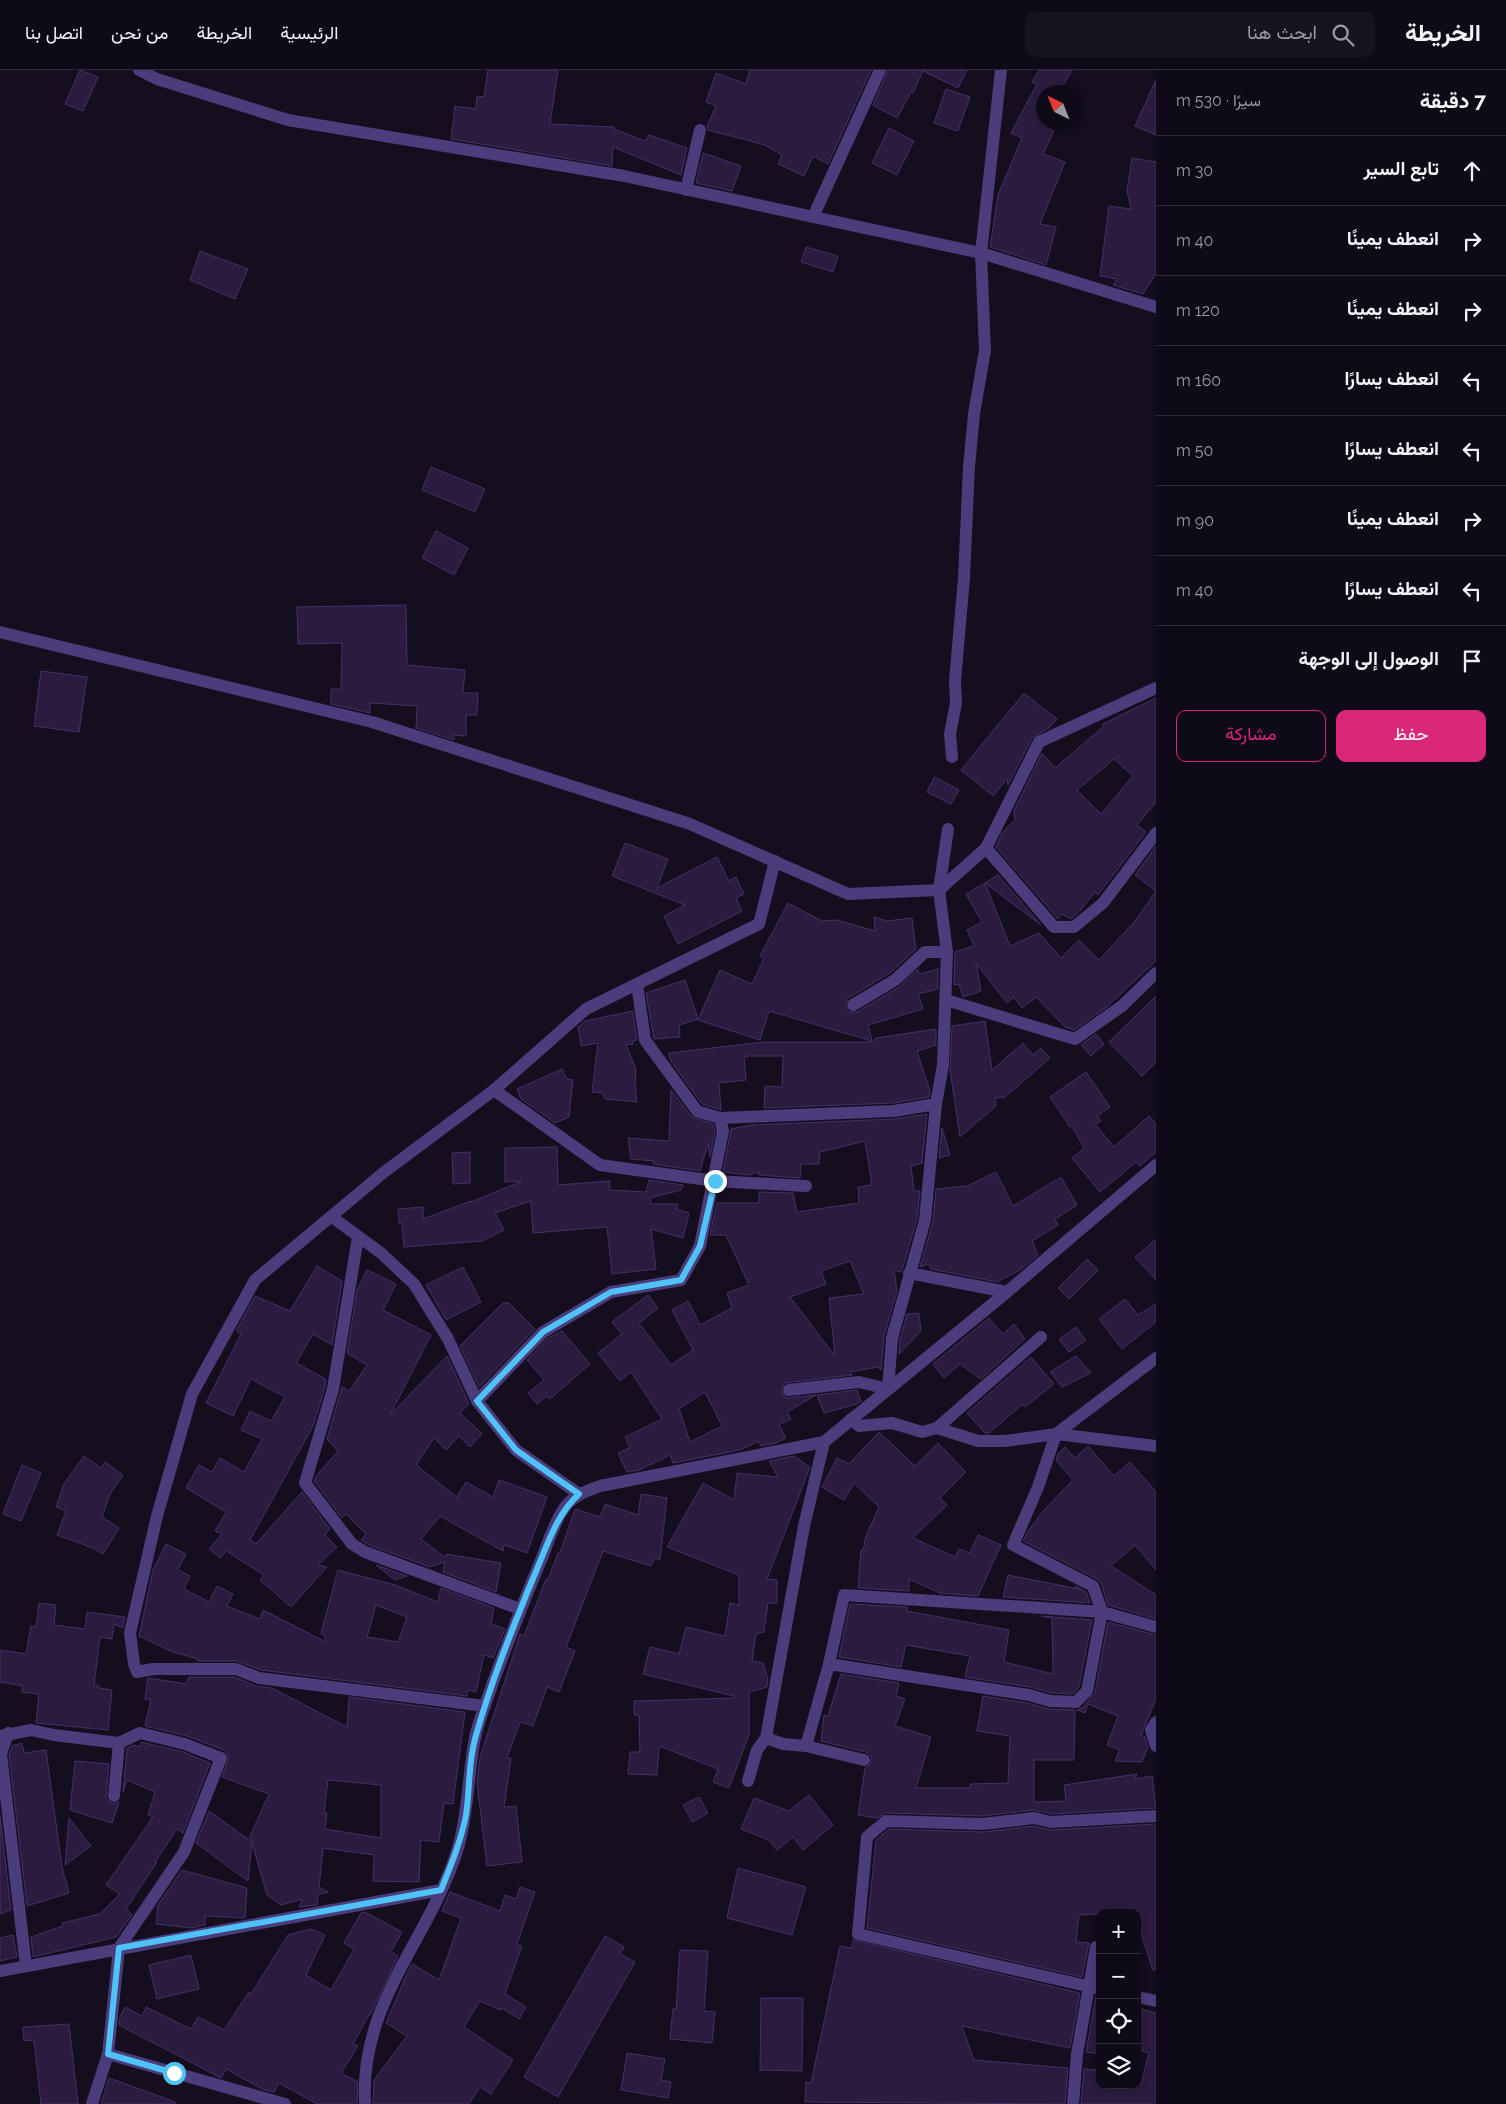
<!DOCTYPE html>
<html lang="ar">
<meta charset="utf-8">
<style>
body{margin:0;font-family:Raleway,Vazirmatn,sans-serif;background:#181320;color:#f1f3f6;direction:rtl}
.controls{position:absolute;right:15px;bottom:15px;display:grid;overflow:hidden;border-radius:10px;box-shadow:0 2px 8px #0003}
.controls button{width:45px;height:45px;display:grid;place-items:center;padding:0;border:0;border-bottom:1px solid #2f2b36;background:#0f0a17;color:#f1f3f6;font:25px sans-serif}
.compass{position:absolute;left:1036px;top:15px;width:45px;height:45px;border-radius:50%;background:#0f0a17;box-shadow:0 2px 8px #0003;rotate:317deg}
.stop{position:absolute;width:15px;height:15px;margin:-11px;border:4px solid #4fc3f7;border-radius:50%;background:#fff}
.stop.end{background:#4fc3f7;border-color:#fff;box-shadow:0 1px 5px #0008}
.list{margin:0;padding:0;list-style:none}
h2{display:flex;justify-content:space-between;align-items:center;height:65px;margin:0;padding:0 20px;font-size:21px}
h2 small{font-size:16px;font-weight:400;color:#9b9aa1}
.list li{display:grid;grid-template-columns:32px 1fr auto;gap:15px;align-items:center;box-sizing:border-box;height:70px;padding:0 20px;border-top:1px solid #2f2b36}
.list b{display:block;font-size:19px;white-space:nowrap}
.list em{font-size:16px;font-style:normal;color:#9b9aa1}
.actions{display:flex;gap:10px;padding:15px 20px}
.actions a{flex:1;padding:11px 0;border:1px solid #db2777;border-radius:10px;text-align:center;font-size:18px;color:#db2777}
.actions .main{background:#db2777;color:#fff}
.icon{flex:none;width:28px;height:28px;fill:none;stroke:currentColor;stroke-width:2;stroke-linecap:round;stroke-linejoin:round}
.map{position:relative;flex:none;width:1156px;height:2034px;overflow:hidden;direction:ltr}
header{display:flex;align-items:center;gap:30px;box-sizing:border-box;height:70px;padding:0 25px;background:#0f0a17;border-bottom:1px solid #2f2b36}
header strong{font-size:24px}
nav{display:flex;gap:28px;margin-inline-start:auto;font-size:18px}
.search{width:350px;height:45px;background:#181320;display:flex;align-items:center;gap:12px;box-sizing:border-box;padding:0 18px;border-radius:10px;color:#9b9aa1;font-size:19px}
main{display:flex}
aside{flex:1;background:#0f0a17}
.map>svg:first-child{display:block}
</style>
<header>
<strong>الخريطة</strong>
<div class="search"><svg class="icon" aria-label="search" viewBox="0 0 24 24"><circle cx="10" cy="10" r="6"/><path d="M15 15l6 6"/></svg>ابحث هنا</div>
<nav><a>الرئيسية</a><a>الخريطة</a><a>من نحن</a><a>اتصل بنا</a></nav>
</header>
<main>
<aside>
<h2>7 دقيقة<small>سيرًا · 530 m</small></h2>
<ul class="list">
<li><svg class="icon" aria-label="ahead" viewBox="0 0 24 24"><path d="M12 20V5M6 11l6-6 6 6"/></svg><div><b>تابع السير</b></div><em>30 m</em></li>
<li><svg class="icon" aria-label="right" viewBox="0 0 24 24"><path d="M7 20v-9h11M14 6l5 5-5 5"/></svg><div><b>انعطف يمينًا</b></div><em>40 m</em></li>
<li><svg class="icon" aria-label="right" viewBox="0 0 24 24"><path d="M7 20v-9h11M14 6l5 5-5 5"/></svg><div><b>انعطف يمينًا</b></div><em>120 m</em></li>
<li><svg class="icon" aria-label="left" viewBox="0 0 24 24"><path d="M17 20v-9H6M10 6l-5 5 5 5"/></svg><div><b>انعطف يسارًا</b></div><em>160 m</em></li>
<li><svg class="icon" aria-label="left" viewBox="0 0 24 24"><path d="M17 20v-9H6M10 6l-5 5 5 5"/></svg><div><b>انعطف يسارًا</b></div><em>50 m</em></li>
<li><svg class="icon" aria-label="right" viewBox="0 0 24 24"><path d="M7 20v-9h11M14 6l5 5-5 5"/></svg><div><b>انعطف يمينًا</b></div><em>90 m</em></li>
<li><svg class="icon" aria-label="left" viewBox="0 0 24 24"><path d="M17 20v-9H6M10 6l-5 5 5 5"/></svg><div><b>انعطف يسارًا</b></div><em>40 m</em></li>
<li><svg class="icon" aria-label="arrive" viewBox="0 0 24 24"><path d="M6 21V4h12l-3 4 3 4H6"/></svg><div><b>الوصول إلى الوجهة</b></div></li>
</ul>
<div class="actions"><a class="main">حفظ</a><a>مشاركة</a></div>
</aside>
<div class="map">
<svg width="1156" height="2034" viewBox="0 0 1156 2034">
<rect width="100%" height="100%" fill="#140e1f"/>
<g fill="#2a1c3f" stroke="#462f69" fill-rule="evenodd">
<polygon points="80,0 98,7 83,41 65,34"/>
<polygon points="488,0 558,0 550,54 614,57 614,59 645,71 649,65 687,78 681,105 613,77 612,96 451,69 455,36 476,39 477,26 484,27"/>
<polygon points="750,0 871,0 828,94 813,86 804,106 778,94 782,85 765,75 708,60 707,56 716,36 706,32 716,3 746,14"/>
<polygon points="888,0 967,0 958,18 923,1 913,23 911,22 897,48 873,35"/>
<polygon points="1039,0 1072,0 1059,22 1044,22 1044,52 1058,52 1043,84 1065,92 1040,154 1056,157 1046,195 990,177 998,125 1022,68 1011,63 1037,14 1032,12"/>
<polygon points="1156,10 1156,65 1135,56"/>
<polygon points="946,19 970,27 958,61 934,53"/>
<polygon points="889,58 914,71 897,105 872,93"/>
<polygon points="703,83 741,96 732,121 696,113"/>
<polygon points="1132,88 1156,92 1156,203 1143,224 1113,215 1117,209 1100,206 1109,136 1131,139 1127,121"/>
<polygon points="806,177 838,186 833,202 801,192"/>
<polygon points="200,181 248,199 235,229 190,210"/>
<polygon points="431,397 485,419 475,442 422,420"/>
<polygon points="436,461 468,478 454,505 422,488"/>
<polygon points="406,535 407,595 465,600 463,623 478,623 477,645 466,645 466,666 454,665 454,670 416,658 417,636 370,633 370,643 331,634 331,619 341,619 342,573 298,574 297,537"/>
<polygon points="41,601 87,607 79,662 34,656"/>
<polygon points="1024,623 1057,649 1049,658 1032,668 1008,715 1007,709 993,726 961,700"/>
<path d="M1156,628V732L1137,755L1146,762L1098,825L1095,822L1080,841L1071,849L1062,844L1058,849L996,777L1002,763L1015,750L1014,741L1042,683L1055,698L1104,656L1103,654ZM1114,689L1133,706L1101,744L1077,720Z"/>
<polygon points="934,707 959,720 951,734 927,722"/>
<polygon points="625,773 668,789 657,818 717,787 729,811 736,807 744,824 736,828 742,841 678,874 664,846 685,835 612,806"/>
<polygon points="1156,776 1156,891 1107,937 1074,960 1065,957 1036,927 1022,938 1014,927 1007,933 976,893 981,921 963,927 959,914 954,915 955,882 974,876 967,860 982,852 966,824 985,813 1010,876 1039,863 1061,888 1079,870 1099,890 1136,850 1156,821 1135,805"/>
<polygon points="998,805 1041,855 985,813"/>
<polygon points="788,833 822,851 837,850 875,861 874,847 887,851 912,848 916,879 890,903 848,928 845,936 849,942 857,942 899,917 918,899 919,904 938,899 938,919 918,924 923,939 868,955 872,971 769,941 760,970 698,950 720,900 752,914 764,888 760,886"/>
<polygon points="685,910 698,949 679,955 680,967 654,969 646,923"/>
<polygon points="1156,926 1156,992 1142,1006 1109,972"/>
<polygon points="633,941 637,970 633,971 633,974 626,975 636,999 635,1015 637,1032 605,1029 602,1023 592,1022 598,973 581,976 578,957 585,951"/>
<polygon points="985,951 992,1000 1023,973 1033,985 1041,978 1050,988 1005,1027 995,1028 996,1036 960,1067 950,1000 952,956"/>
<polygon points="936,959 936,975 917,981 930,1021 929,1027 893,1033 764,1038 765,1016 782,1017 783,986 748,986 744,988 746,1010 719,1013 721,1040 702,1034 670,990 669,983 763,972 875,972 876,968"/>
<polygon points="1096,964 1104,974 1091,986 1081,975"/>
<polygon points="562,999 567,1009 573,1010 569,1047 555,1053 521,1029 517,1019"/>
<polygon points="1086,1002 1110,1037 1097,1046 1101,1051 1095,1054 1114,1077 1149,1046 1156,1054 1156,1082 1140,1096 1136,1092 1100,1122 1072,1088 1084,1078 1072,1056 1070,1057 1050,1027"/>
<polygon points="671,1020 691,1046 713,1054 715,1061 710,1087 708,1073 700,1101 653,1094 654,1091 631,1089 628,1068 669,1071"/>
<path d="M927,1044L922,1093L911,1096L914,1121H920L917,1149L903,1197L901,1202L894,1200L897,1221L884,1266L881,1300L878,1297L850,1302L852,1305L785,1313L781,1320L786,1328L816,1325L787,1342L791,1349L779,1355L786,1368L776,1373L761,1376L759,1371L740,1380L673,1393L670,1385L639,1400L627,1402L618,1383L630,1378L625,1367L662,1349L631,1302L620,1311L598,1283L622,1264L612,1252L648,1225L658,1238L639,1253L671,1295L693,1280L672,1240L688,1231L700,1255L732,1238L727,1223L749,1215L726,1165H710L717,1133H759V1122L793,1123L797,1142L859,1133L858,1117L872,1115L865,1071L820,1082L819,1094H801L800,1108L759,1105V1102L748,1105L723,1102L731,1059L751,1055L894,1049ZM850,1191L864,1224L829,1228L835,1286L790,1227L826,1214L821,1201ZM705,1322L722,1356L690,1372L679,1339Z"/>
<polygon points="942,1058 950,1085 939,1088"/>
<polygon points="557,1077 558,1115 610,1111 609,1120 646,1122 649,1110 683,1115 681,1120 650,1128 651,1134 678,1134 676,1139 689,1143 683,1168 651,1159 656,1199 612,1204 607,1157 533,1163 531,1131 495,1143 504,1160 482,1171 404,1177 402,1153 399,1153 398,1139 423,1137 423,1149 471,1131 471,1132 522,1111 505,1112 505,1078"/>
<polygon points="470,1082 470,1113 453,1114 452,1083"/>
<polygon points="996,1102 1013,1136 1061,1107 1077,1135 1055,1149 1058,1155 1032,1171 1038,1185 1020,1200 997,1212 931,1199 929,1194 920,1197 933,1152 936,1119 967,1116"/>
<polygon points="1156,1169 1156,1210 1135,1187"/>
<polygon points="1087,1189 1098,1200 1069,1229 1058,1218"/>
<polygon points="317,1196 342,1211 332,1275 313,1264 296,1293 326,1309 325,1317 313,1356 250,1470 256,1474 302,1422 330,1459 325,1465 337,1477 318,1495 327,1497 291,1537 260,1510 264,1505 226,1481 220,1488 209,1479 222,1464 215,1461 226,1442 186,1418 199,1395 212,1402 220,1388 244,1402 262,1369 241,1360 250,1341 271,1351 285,1327 251,1309 233,1346 206,1333 241,1264 236,1261 255,1226 290,1241"/>
<polygon points="463,1197 481,1232 446,1250 426,1215"/>
<polygon points="367,1200 396,1214 383,1240 431,1265 390,1345 447,1286 469,1334 460,1343 482,1364 470,1377 459,1366 446,1380 434,1368 416,1395 457,1427 466,1412 493,1427 499,1410 547,1427 527,1483 504,1475 503,1481 440,1446 421,1469 446,1488 446,1484 501,1493 496,1522 443,1502 445,1492 430,1497 369,1475 361,1470 366,1464 346,1444 342,1448 314,1411 316,1406 338,1381 327,1369 342,1317 349,1321 367,1295 347,1283 357,1220"/>
<polygon points="1125,1229 1138,1245 1156,1234 1156,1252 1122,1279 1099,1249"/>
<polygon points="503,1233 509,1233 535,1259 479,1317 460,1276"/>
<polygon points="919,1243 921,1261 899,1284 900,1269 907,1244"/>
<polygon points="989,1248 1003,1264 1014,1254 1025,1269 981,1309 960,1294 944,1308 933,1294"/>
<polygon points="1076,1257 1086,1270 1069,1282 1059,1269"/>
<polygon points="562,1261 590,1294 550,1329 547,1326 537,1334 528,1323 544,1310 527,1290 548,1268"/>
<polygon points="1076,1286 1091,1303 1062,1317 1050,1302"/>
<polygon points="1031,1287 1054,1314 1025,1337 1023,1334 989,1363 985,1363 967,1343"/>
<polygon points="857,1320 861,1331 857,1334 824,1343 817,1325"/>
<polygon points="879,1362 915,1396 938,1373 966,1402 940,1428 947,1435 913,1468 955,1487 959,1479 970,1483 978,1465 1001,1475 978,1526 940,1523 909,1509 909,1521 858,1518 861,1480 863,1481 866,1466 879,1437 854,1413 844,1430 822,1417 837,1388 849,1394"/>
<polygon points="1088,1376 1114,1406 1130,1392 1156,1422 1156,1500 1135,1475 1111,1496 1156,1525 1156,1549 1108,1535 1101,1513 1097,1509 1023,1471 1028,1461 1043,1441 1073,1410 1056,1390 1058,1384 1065,1377 1075,1388"/>
<polygon points="84,1386 101,1398 105,1392 123,1405 110,1424 102,1447 119,1458 103,1484 93,1478 57,1465 66,1441 56,1437 64,1414"/>
<polygon points="794,1386 810,1397 767,1509 777,1510 777,1533 768,1533 764,1562 756,1564 752,1591 763,1593 768,1610 767,1617 749,1622 749,1665 729,1718 713,1712 718,1699 659,1676 657,1705 628,1704 630,1682 640,1682 639,1645 634,1645 634,1631 734,1628 734,1626 643,1604 650,1577 679,1584 686,1557 725,1566 730,1533 739,1535 739,1505 667,1477 703,1413 734,1430 737,1403 778,1407 769,1391"/>
<polygon points="22,1395 41,1403 21,1451 3,1444"/>
<polygon points="641,1424 667,1428 660,1490 654,1488 651,1496 603,1481 566,1577 575,1581 559,1622 547,1617 533,1656 520,1652 507,1688 511,1688 504,1737 516,1736 522,1792 487,1796 477,1713 480,1687 520,1564 524,1566 546,1509 548,1510 558,1483 560,1483 575,1439 600,1447 605,1434 638,1445"/>
<path d="M166,1474L186,1484L178,1500L190,1506L184,1519L209,1532L217,1516L233,1524L227,1536L260,1549L263,1540L324,1571L326,1568L321,1563L338,1500L395,1515L438,1532L441,1518L494,1538L491,1554L505,1559L493,1588L484,1585L476,1622L468,1620L467,1626L261,1600L236,1591H197L198,1589L173,1582L139,1566L153,1500ZM376,1535L407,1547L398,1572L367,1567Z"/>
<polygon points="376,1495 407,1506 395,1510"/>
<polygon points="1008,1505 1079,1519 1075,1516 1086,1522 1090,1533 1003,1527"/>
<polygon points="39,1533 56,1535 54,1555 85,1559 87,1542 125,1547 123,1558 114,1554 112,1569 100,1567 94,1615 99,1616 99,1618 112,1620 108,1660 36,1653 39,1624 22,1622 23,1616 0,1612 0,1580 26,1584 31,1556 36,1557"/>
<polygon points="850,1534 907,1537 907,1541 1009,1560 1004,1592 1053,1604 1052,1548 1041,1546 1092,1550 1079,1617 1073,1624 1051,1623 1030,1617 965,1607 970,1586 906,1575 901,1597 839,1587"/>
<polygon points="1108,1552 1156,1565 1156,1629 1141,1665 1145,1667 1148,1677 1142,1692 1115,1691 1120,1680 1107,1675 1118,1646 1088,1634 1085,1643 1077,1640 1082,1638 1095,1623"/>
<polygon points="841,1604 899,1613 896,1626 905,1629 895,1656 931,1667 916,1718 970,1718 970,1714 1008,1713 1010,1666 977,1661 983,1626 1027,1633 1049,1639 1075,1640 1074,1690 1034,1690 1034,1732 1066,1731 1064,1715 1137,1704 1135,1709 1152,1706 1156,1738 1052,1744 1033,1740 983,1746 886,1743 877,1748 858,1745 865,1698 870,1695 872,1687 866,1682 821,1671 824,1645 828,1646"/>
<path d="M189,1607H234L256,1616L272,1618L347,1657L349,1627L465,1642L453,1734L444,1733L439,1772L421,1770L419,1812L373,1811L374,1785L323,1778L319,1817L328,1822L318,1825L317,1835L299,1837L303,1829L281,1835L267,1825L250,1766L269,1724L222,1707L229,1687L224,1680L187,1666L145,1656L151,1630L145,1629L148,1608L186,1614ZM328,1710L381,1715V1768L325,1759L327,1743H324Z"/>
<polygon points="141,1672 183,1682 210,1693 183,1763 177,1759 155,1792 157,1792 126,1839 132,1845 116,1867 33,1887 31,1867 63,1856 62,1853 100,1844 120,1824 106,1815 153,1747 148,1745 155,1722 127,1710 123,1722 127,1678 134,1675 140,1677"/>
<polygon points="22,1673 24,1683 46,1680 62,1797 69,1823 27,1836 9,1685 12,1676"/>
<polygon points="75,1691 109,1694 106,1729 113,1734 119,1732 112,1753 70,1740"/>
<polygon points="809,1725 833,1755 803,1780 793,1767 777,1780 769,1770 741,1759 754,1728 789,1741"/>
<polygon points="699,1727 708,1743 692,1752 683,1735"/>
<polygon points="209,1741 252,1772 248,1811 196,1773"/>
<polygon points="0,1745 11,1840 0,1844"/>
<polygon points="69,1748 91,1776 65,1795"/>
<polygon points="1156,1754 1156,1899 1153,1900 1137,1851 1137,1843 1134,1843 1133,1839 1100,1844 1079,1845 1076,1872 1089,1873 1082,1907 867,1858 876,1770 889,1759 983,1762 1034,1756 1051,1760"/>
<polygon points="738,1798 806,1817 792,1865 727,1848"/>
<polygon points="182,1800 247,1818 245,1848 205,1846 205,1855 191,1858 156,1854 158,1835"/>
<polygon points="520,1817 535,1822 517,1874 522,1876 505,1924 526,1937 519,1949 502,1938 501,1940 480,1931 464,1957 513,1990 491,2024 480,2017 469,2034 373,2034 374,2010 407,1966 386,1953 406,1906 412,1894 439,1910 461,1848 442,1841 450,1822 500,1841 505,1825 516,1829"/>
<polygon points="365,1842 402,1862 391,1882 398,1886 371,1944 370,1943 353,1974 358,1976 341,2003 358,2012 357,2034 317,2034 279,2013 274,2022 264,2020 226,1999 221,2008 119,1955 120,1947 125,1937 142,1946 146,1937 191,1959 198,1947 224,1960 249,1922 251,1924 288,1865 311,1859 325,1865 306,1905 331,1920 354,1879 344,1873 361,1843"/>
<polygon points="13,1865 17,1887 0,1891 0,1868"/>
<polygon points="605,1866 624,1877 620,1884 635,1892 558,2027 524,2007"/>
<polygon points="853,1870 1080,1923 1070,1978 962,1956 974,1990 1068,1998 1065,2034 805,2032 806,2012 811,2013 840,1876 852,1878"/>
<polygon points="680,1880 708,1881 704,1941 715,1942 712,1973 670,1969 673,1938 676,1939"/>
<polygon points="191,1885 199,1919 157,1929 149,1895"/>
<polygon points="1096,1926 1100,1927 1100,1984 1086,1982"/>
<polygon points="761,1928 803,1928 802,2001 760,2000"/>
<polygon points="1137,1938 1156,1943 1156,2034 1081,2034 1084,1999 1100,2000 1100,2015 1141,2015 1149,1983 1137,1980"/>
<polygon points="69,1954 78,2034 41,2034 34,1970 24,1971 23,1957"/>
<polygon points="627,1983 665,1989 661,2010 671,2012 668,2028 621,2020"/>
<polygon points="109,2008 175,2032 175,2034 101,2034"/>
</g>
<g fill="none" stroke-linecap="round" stroke-linejoin="round">
<g stroke="#4b3c7b" stroke-width="12">
<polyline points="139,0 157,9 288,50 624,106 981,183 1156,237"/>
<polyline points="686,120 700,60"/>
<polyline points="813,147 880,0"/>
<polyline points="0,562 372,652 690,754 848,824 939,820 986,778 1039,672 1156,618"/>
<polyline points="952,687 950,664 956,633 955,611 964,508 969,397 974,344 985,280 981,183 1001,0"/>
<polyline points="986,778 1054,857 1074,857 1103,833 1156,763"/>
<polyline points="637,914 645,970 697,1041 720,1048 894,1041 936,1034"/>
<polyline points="946,930 1075,969 1122,936 1156,903"/>
<polyline points="853,935 895,910 925,882 947,882"/>
<polyline points="494,1020 600,1095 715,1111 806,1116"/>
<polyline points="332,1147 381,1183 414,1214 448,1269 477,1331 516,1380 579,1424"/>
<polyline points="358,1167 333,1319 305,1413 352,1474 365,1482 520,1539"/>
<polyline points="909,1203 1007,1222"/>
<polyline points="789,1320 859,1312 888,1319 892,1268 925,1150 936,1034 943,995 947,882 939,820 948,759"/>
<polyline points="477,1331 543,1262 611,1222 681,1210 700,1176 723,1061 720,1048"/>
<polyline points="851,1349 859,1356 892,1353 922,1362 937,1358 1041,1267"/>
<polyline points="937,1358 978,1371 1005,1371 1056,1364 1156,1288"/>
<polyline points="829,1594 1029,1625 1050,1631 1076,1632 1087,1621 1102,1542 1093,1516 1013,1475 1038,1417 1056,1364 1156,1376"/>
<polyline points="485,1636 259,1608 236,1599 153,1599 137,1602 134,1594 130,1563 157,1446 192,1324 255,1210 383,1103 494,1020 586,939 759,854 775,791"/>
<polyline points="1156,1652 1151,1660 1156,1676"/>
<polyline points="8,1663 1,1684 26,1896"/>
<polyline points="0,1666 31,1660 54,1665 119,1673 140,1663 185,1674 221,1688 184,1782 119,1878 108,1984 92,2034"/>
<polyline points="766,1668 783,1674 806,1676 864,1690"/>
<polyline points="806,1676 829,1594 844,1525 1102,1542 1156,1557"/>
<polyline points="748,1711 757,1680 766,1668 804,1456 824,1372"/>
<polyline points="114,1726 119,1673"/>
<polyline points="0,1901 441,1820"/>
<polyline points="1100,1919 858,1864 867,1767 886,1751 983,1754 1034,1748 1051,1752 1156,1746"/>
<polyline points="1137,1927 1156,1931"/>
<polyline points="108,1984 285,2034"/>
<path d="M365,2034C359,1932 430,1869 458,1778C468,1744 468,1708 474,1673C477,1654 486,1634 492,1615C507,1575 522,1535 539,1495C547,1477 553,1453 565,1437C574,1425 587,1421 600,1416L824,1372L1007,1222L1156,1095"/>
<polyline points="1073,2034 1077,1984 1096,1877"/>
</g>
</g>
<g fill="none" stroke-linecap="round" stroke-linejoin="round">
<path stroke="#4fc3f7" stroke-width="6" d="M174,2003L108,1984L119,1878L441,1820C451,1795 461,1771 466,1745C470,1720 468,1694 475,1669C490,1614 512,1559 534,1506C547,1477 555,1446 579,1424L516,1380L477,1331L543,1262L611,1222L681,1210L700,1176L715,1111"/>
</g>
</svg>
<div class="controls">
<button>+</button>
<button>−</button>
<button><svg class="icon" aria-label="locate" viewBox="0 0 24 24"><circle cx="12" cy="12" r="6"/><path d="M12 2v4M12 18v4M2 12h4M18 12h4"/></svg></button>
<button><svg class="icon" aria-label="layers" viewBox="0 0 24 24"><path d="M12 4l9 5-9 5-9-5zM3 14l9 5 9-5"/></svg></button>
</div>
<svg class="compass" viewBox="-18 -18 36 36"><path d="M0-13l5 13h-10z" fill="#e53935"/><path d="M0 13l5-13h-10z" fill="#9b9aa1"/></svg>
<div class="stop" style="left:174px;top:2003px"></div>
<div class="stop end" style="left:715px;top:1111px"></div>
</div>
</main>
